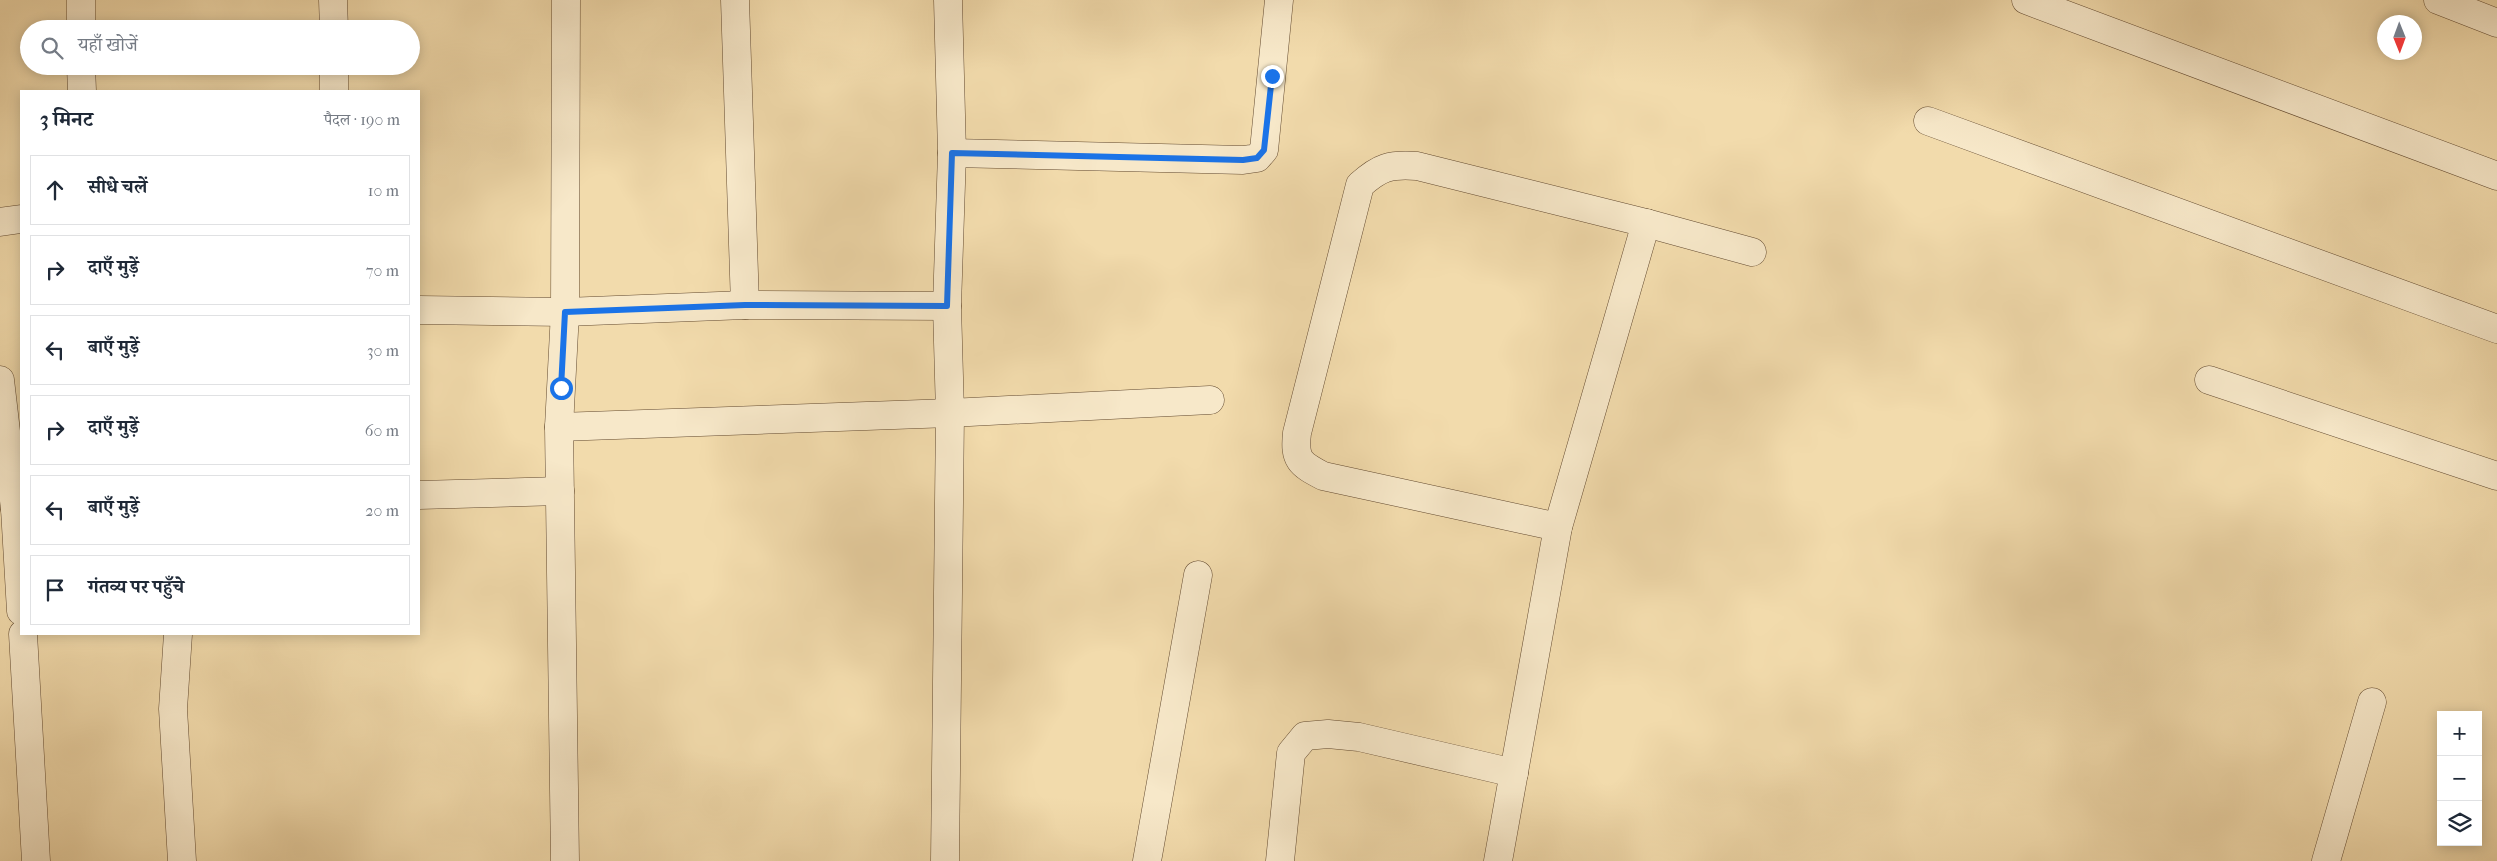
<!DOCTYPE html>
<html lang="hi">
<meta charset="utf-8">
<style>
body{margin:0;font-family:"IM FELL French Canon","Noto Serif Devanagari",serif;background:#f6f6f7;color:#1f2937}
.controls{position:absolute;right:15px;bottom:15px;display:grid;overflow:hidden;border-radius:0px;box-shadow:0 2px 12px #0003}
.controls button{width:45px;height:45px;display:grid;place-items:center;padding:0;border:0;border-bottom:1px solid #e0e1e3;background:#fff;color:#1f2937;font:25px sans-serif}
.compass{position:absolute;left:2377px;top:15px;width:45px;height:45px;border-radius:50%;background:#fff;box-shadow:0 2px 12px #0003;rotate:179deg}
.stop{position:absolute;width:15px;height:15px;margin:-11px;border:4px solid #1a73e8;border-radius:50%;background:#fff}
.stop.end{background:#1a73e8;border-color:#fff;box-shadow:0 1px 5px #0008}
.list{margin:0;padding:0;list-style:none}
h2{display:flex;justify-content:space-between;align-items:center;height:65px;margin:0;padding:0 20px;font-size:21px}
h2 small{font-size:16px;font-weight:400;color:#747a83}
.list li{display:grid;grid-template-columns:32px 1fr auto;gap:15px;align-items:center;box-sizing:border-box;height:70px;margin:0 10px 10px;padding:0 10px;border:1px solid #e0e1e3;border-radius:0px}
.list b{display:block;font-size:19px;white-space:nowrap}
.list em{font-size:16px;font-style:normal;color:#747a83}
.icon{flex:none;width:28px;height:28px;fill:none;stroke:currentColor;stroke-width:2;stroke-linecap:round;stroke-linejoin:round}
.map{position:relative;flex:none;width:2497px;height:861px;overflow:hidden}
.search{position:absolute;background:#fff;box-shadow:0 2px 12px #0003;left:20px;top:20px;width:400px;height:55px;display:flex;align-items:center;gap:12px;box-sizing:border-box;padding:0 18px;border-radius:28px;color:#747a83;font-size:19px}
.panel{position:absolute;background:#fff;box-shadow:0 2px 12px #0003;left:20px;top:90px;width:400px;height:545px;border-radius:0px}
.map>svg:first-child{display:block}
</style>
<div class="map">
<svg width="2497" height="861" viewBox="0 0 2497 861">
<rect width="100%" height="100%" fill="#f2dbac"/>
<filter id="stains"><feTurbulence type="fractalNoise" baseFrequency=".004" numOctaves="4"/><feColorMatrix values="0 0 0 0 .2 0 0 0 0 .09 0 0 0 0 .02 0 0 0 .5 -.17"/></filter>
<radialGradient id="worn" r=".72"><stop offset=".6" stop-color="#630" stop-opacity="0"/><stop offset="1" stop-color="#630" stop-opacity=".3"/></radialGradient>
<g fill="none" stroke-linecap="round" stroke-linejoin="round">
<g stroke="#634a30" stroke-width="29">
<g id="street">
<polyline points="81,0 81,29"/>
<polyline points="333,0 334,29"/>
<polyline points="735,0 745,305"/>
<polyline points="2026,0 2497,176"/>
<polyline points="2438,0 2497,23"/>
<polyline points="81,66 82,91"/>
<polyline points="334,66 334,91"/>
<polyline points="1928,121 2497,329"/>
<polyline points="952,153 1243,160 1257,158 1264,150 1279,0"/>
<polyline points="0,222 21,219"/>
<polyline points="419,310 565,312 745,305 947,306"/>
<polyline points="0,380 15,509 21,508"/>
<polyline points="2209,380 2497,476"/>
<polyline points="559,427 950,413 1210,400"/>
<polyline points="419,495 560,491"/>
<polyline points="15,509 21,611"/>
<path d="M1558,527L1323,476C1300,464 1294,460 1297,433L1360,185C1380,167 1390,164 1417,166L1646,223L1752,252"/>
<polyline points="23,634 36,861"/>
<polyline points="178,634 173,709 182,861"/>
<polyline points="565,861 559,427 565,312 566,0"/>
<polyline points="945,861 950,413 947,306 952,153 948,0"/>
<polyline points="1147,861 1198,575"/>
<polyline points="1280,861 1291,753 1305,736 1328,734 1359,737 1514,773"/>
<polyline points="1498,861 1558,527 1646,223"/>
<polyline points="2326,861 2372,702"/>
</g>
</g>
<use href="#street" stroke="#f7e8c9" stroke-width="28"/>
</g>
<g fill="none" stroke-linecap="round" stroke-linejoin="round">
<polyline stroke="#1a73e8" stroke-width="6" points="561,388 565,312 745,305 947,306 952,153 1243,160 1257,158 1264,150 1272,76"/>
</g>
<rect width="100%" height="100%" filter="url(#stains)"/>
<rect width="100%" height="100%" fill="url(#worn)"/>
</svg>
<div class="controls">
<button>+</button>
<button>−</button>
<button><svg class="icon" aria-label="layers" viewBox="0 0 24 24"><path d="M12 4l9 5-9 5-9-5zM3 14l9 5 9-5"/></svg></button>
</div>
<svg class="compass" viewBox="-18 -18 36 36"><path d="M0-13l5 13h-10z" fill="#e53935"/><path d="M0 13l5-13h-10z" fill="#747a83"/></svg>
<div class="stop" style="left:561px;top:388px"></div>
<div class="stop end" style="left:1272px;top:76px"></div>
<div class="search"><svg class="icon" aria-label="search" viewBox="0 0 24 24"><circle cx="10" cy="10" r="6"/><path d="M15 15l6 6"/></svg>यहाँ खोजें</div>
<section class="panel">
<h2>3 मिनट<small>पैदल · 190 m</small></h2>
<ul class="list">
<li><svg class="icon" aria-label="ahead" viewBox="0 0 24 24"><path d="M12 20V5M6 11l6-6 6 6"/></svg><div><b>सीधे चलें</b></div><em>10 m</em></li>
<li><svg class="icon" aria-label="right" viewBox="0 0 24 24"><path d="M7 20v-9h11M14 6l5 5-5 5"/></svg><div><b>दाएँ मुड़ें</b></div><em>70 m</em></li>
<li><svg class="icon" aria-label="left" viewBox="0 0 24 24"><path d="M17 20v-9H6M10 6l-5 5 5 5"/></svg><div><b>बाएँ मुड़ें</b></div><em>30 m</em></li>
<li><svg class="icon" aria-label="right" viewBox="0 0 24 24"><path d="M7 20v-9h11M14 6l5 5-5 5"/></svg><div><b>दाएँ मुड़ें</b></div><em>60 m</em></li>
<li><svg class="icon" aria-label="left" viewBox="0 0 24 24"><path d="M17 20v-9H6M10 6l-5 5 5 5"/></svg><div><b>बाएँ मुड़ें</b></div><em>20 m</em></li>
<li><svg class="icon" aria-label="arrive" viewBox="0 0 24 24"><path d="M6 21V4h12l-3 4 3 4H6"/></svg><div><b>गंतव्य पर पहुँचे</b></div></li>
</ul>
</section>
</div>
